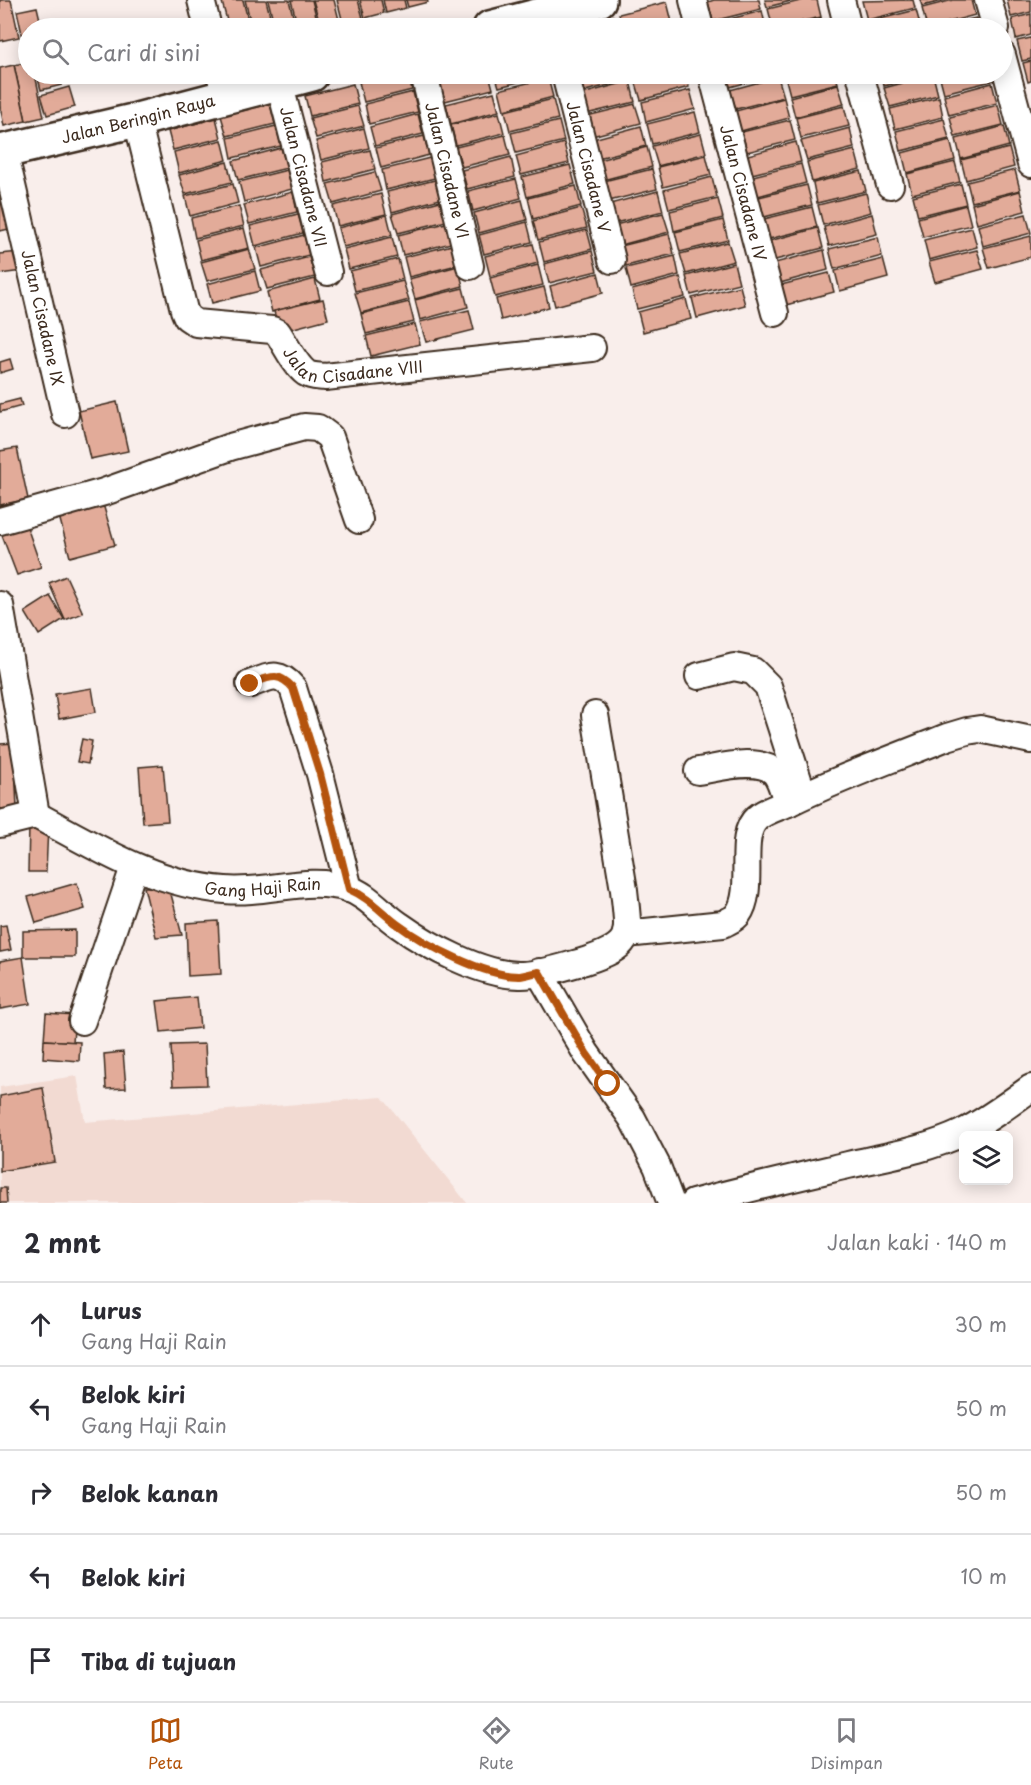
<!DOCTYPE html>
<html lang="id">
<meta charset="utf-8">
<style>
body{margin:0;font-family:"Playpen Sans",sans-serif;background:#f7f7f7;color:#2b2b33}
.controls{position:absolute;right:18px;bottom:18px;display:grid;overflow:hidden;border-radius:9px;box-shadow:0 3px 15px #0003}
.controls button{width:54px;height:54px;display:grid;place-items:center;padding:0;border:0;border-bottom:2px solid #e1e1e2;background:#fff;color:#2b2b33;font:30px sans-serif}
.stop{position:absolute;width:18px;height:18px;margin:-14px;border:4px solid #b45309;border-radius:50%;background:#fff}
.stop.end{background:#b45309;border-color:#fff;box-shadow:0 2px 6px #0008}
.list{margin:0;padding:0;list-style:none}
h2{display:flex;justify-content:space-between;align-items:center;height:78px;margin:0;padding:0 24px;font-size:26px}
h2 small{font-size:20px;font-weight:400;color:#7c7c81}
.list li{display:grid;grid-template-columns:39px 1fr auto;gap:18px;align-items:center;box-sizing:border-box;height:84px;padding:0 24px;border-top:2px solid #e1e1e2}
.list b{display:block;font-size:22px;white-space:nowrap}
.list p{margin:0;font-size:20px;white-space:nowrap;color:#7c7c81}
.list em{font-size:20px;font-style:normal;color:#7c7c81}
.icon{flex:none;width:33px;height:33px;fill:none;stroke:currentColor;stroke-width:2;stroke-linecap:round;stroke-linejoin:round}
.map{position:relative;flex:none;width:1031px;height:1203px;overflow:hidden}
.search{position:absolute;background:#fff;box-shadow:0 3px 15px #0003;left:18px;right:18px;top:18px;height:66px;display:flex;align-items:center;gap:15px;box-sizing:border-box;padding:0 21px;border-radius:33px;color:#7c7c81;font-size:22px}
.sheet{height:498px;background:#fff}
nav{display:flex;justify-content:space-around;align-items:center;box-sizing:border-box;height:84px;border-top:2px solid #e1e1e2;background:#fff;font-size:16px;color:#7c7c81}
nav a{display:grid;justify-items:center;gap:3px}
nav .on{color:#b45309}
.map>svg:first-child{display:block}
</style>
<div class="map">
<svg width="1031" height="1203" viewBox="0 0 1031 1203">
<rect width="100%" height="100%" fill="#f9eeeb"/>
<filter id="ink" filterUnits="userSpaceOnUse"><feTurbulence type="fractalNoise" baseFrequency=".0167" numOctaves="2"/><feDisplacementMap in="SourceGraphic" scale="12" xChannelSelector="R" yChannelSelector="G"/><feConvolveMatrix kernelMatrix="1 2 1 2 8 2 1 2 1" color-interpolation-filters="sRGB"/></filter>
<g filter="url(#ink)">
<polygon fill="#f2dad2" points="77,1076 85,1122 382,1097 467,1203 0,1203 0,1087"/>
<g fill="#e2ab99" stroke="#3b2a1e" stroke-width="1.5">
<polygon points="0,0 11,0 19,37 0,41"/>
<polygon points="229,0 243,0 250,28 229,28 222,2"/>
<polygon points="245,0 266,0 273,28 252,28"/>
<polygon points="268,0 289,0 296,28 275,28"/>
<polygon points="291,0 312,0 319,28 298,28"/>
<polygon points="313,0 334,0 340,24 321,28"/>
<polygon points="337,0 358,0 363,18 343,23"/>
<polygon points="360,0 381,0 384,13 365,18"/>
<polygon points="383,0 404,0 406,8 386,13"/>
<polygon points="406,0 427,0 428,2 408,7"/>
<polygon points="714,0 759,0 761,9 713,21 708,2"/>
<polygon points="765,0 795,0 767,7"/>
<polygon points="804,0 817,0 821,17 773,28 768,9"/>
<polygon points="913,0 915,8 867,20 862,1"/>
<polygon points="920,0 946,0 922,6"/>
<polygon points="953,0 971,0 975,15 927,28 922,8"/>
<polygon points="1007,0 1031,0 1031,12 1011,17"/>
<polygon points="667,2 672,22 645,28 622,28 619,14"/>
<polygon points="37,7 42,28 28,28 28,42 24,43 17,11"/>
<polygon points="916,10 921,28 869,28 868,22"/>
<polygon points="762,11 766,28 715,28 714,23"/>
<polygon points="1031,14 1031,35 1016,39 1012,19"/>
<polygon points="613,16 616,28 565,28"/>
<polygon points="821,18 824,28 783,28"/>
<polygon points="976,18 978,28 935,28"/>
<polygon points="1031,38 1031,59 1022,61 1017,41"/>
<polygon points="1031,61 1031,81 1028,82 1023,63"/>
<polygon points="28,62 28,74 35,74 44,117 26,121 14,65"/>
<polygon points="14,65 26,121 4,126 0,106 0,68"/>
<polygon points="37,74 59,74 62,85 41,90"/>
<polygon points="393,74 408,74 412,90 364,102 359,82"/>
<polygon points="438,74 461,74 439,79"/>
<polygon points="472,74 489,74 493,89 445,101 440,82"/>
<polygon points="495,74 547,74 547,75 499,87"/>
<polygon points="576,74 628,74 629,80 581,92"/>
<polygon points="660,74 685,74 689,87 641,100 635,80"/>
<polygon points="727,74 778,74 730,87"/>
<polygon points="792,74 835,74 838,83 790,95 785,76"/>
<polygon points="881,74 932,74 884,86"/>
<polygon points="939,74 990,74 992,81 944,93"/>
<polygon points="933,75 938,95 890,107 884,88"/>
<polygon points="778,77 784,97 736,109 730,90"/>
<polygon points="548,78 553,97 504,110 499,90"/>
<polygon points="630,81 635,102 586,114 582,94"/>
<polygon points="992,83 997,103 949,115 944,96"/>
<polygon points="353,84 358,104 310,116 305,96"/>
<polygon points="838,84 844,104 795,117 790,97"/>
<polygon points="69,87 75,107 47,115 41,95"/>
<polygon points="690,90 695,109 646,122 642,102"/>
<polygon points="413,92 418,112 369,124 365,104"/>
<polygon points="494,92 499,111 451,124 446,104"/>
<polygon points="939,97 943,117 895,129 890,109"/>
<polygon points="784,98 789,118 741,131 736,111"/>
<polygon points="553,99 558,119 510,131 505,111"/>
<polygon points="270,104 275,124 227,136 221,116"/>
<polygon points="635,104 641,123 592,136 587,116"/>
<polygon points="998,105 1003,125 955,137 950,117"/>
<polygon points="358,106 364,126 316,138 310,118"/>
<polygon points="844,106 849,126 801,138 796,118"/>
<polygon points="695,112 700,132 652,144 647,124"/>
<polygon points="499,113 504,133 456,145 451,125"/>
<polygon points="418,114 423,134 375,146 370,127"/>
<polygon points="216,118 221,138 173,150 168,131"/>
<polygon points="944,119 949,139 901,151 896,131"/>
<polygon points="790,120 795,140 747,152 742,132"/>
<polygon points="559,121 564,141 516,153 511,133"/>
<polygon points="276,126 281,146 232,158 228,138"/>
<polygon points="641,126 646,146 598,158 593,139"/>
<polygon points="1004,126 1009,146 961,159 956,139"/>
<polygon points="364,128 369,148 321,160 316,141"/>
<polygon points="850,128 854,148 807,160 801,141"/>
<polygon points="701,134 706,153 658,166 652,146"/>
<polygon points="505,135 510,155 462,167 456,147"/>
<polygon points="424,136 429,155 381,168 376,148"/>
<polygon points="222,140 227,160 179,173 174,152"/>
<polygon points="950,140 955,160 907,173 902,153"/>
<polygon points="796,142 801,162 752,174 748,155"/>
<polygon points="564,143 569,163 521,175 516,156"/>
<polygon points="647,147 652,167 603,180 599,160"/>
<polygon points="281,148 287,168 238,180 233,161"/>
<polygon points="1009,148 1014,167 966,180 961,160"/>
<polygon points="370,150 375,169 326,182 322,162"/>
<polygon points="855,150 860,169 812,182 807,162"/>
<polygon points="706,155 711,175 663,187 658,167"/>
<polygon points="511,157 515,177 467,189 462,170"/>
<polygon points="430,158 435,178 386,190 382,170"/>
<polygon points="227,162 232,182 185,194 179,175"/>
<polygon points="955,162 960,182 912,194 907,174"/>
<polygon points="801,164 806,183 758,196 753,176"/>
<polygon points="570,165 575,184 527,197 522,177"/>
<polygon points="652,169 657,189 609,201 604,181"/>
<polygon points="287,170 292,189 244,202 239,182"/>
<polygon points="1015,170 1020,190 972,202 967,182"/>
<polygon points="861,171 866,191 817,203 813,183"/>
<polygon points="375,172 381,191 333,204 327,184"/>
<polygon points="712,177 717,197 669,209 664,190"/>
<polygon points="516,179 521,198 473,211 468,191"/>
<polygon points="435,180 440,199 392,212 387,192"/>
<polygon points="233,184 238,203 190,216 185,196"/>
<polygon points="961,184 966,204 918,216 913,196"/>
<polygon points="807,185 812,205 764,217 759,197"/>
<polygon points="576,186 581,206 533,219 528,198"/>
<polygon points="0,190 9,229 0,231"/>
<polygon points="658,191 663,211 615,223 610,204"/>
<polygon points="1020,191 1025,211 977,224 972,204"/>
<polygon points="293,192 297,212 249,224 244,205"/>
<polygon points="866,193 871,212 823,225 818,205"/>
<polygon points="381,194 386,214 338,226 333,206"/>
<polygon points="718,199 723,218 674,231 670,211"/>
<polygon points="522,200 527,220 479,233 474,213"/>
<polygon points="440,201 446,221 398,233 392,214"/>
<polygon points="966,205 971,225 923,237 918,218"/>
<polygon points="239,206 244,226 195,238 191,218"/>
<polygon points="812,207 817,227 769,239 764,219"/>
<polygon points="581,208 587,228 538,240 533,221"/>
<polygon points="663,213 669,232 621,245 615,225"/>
<polygon points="298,214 303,233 255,246 250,226"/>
<polygon points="872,214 877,234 829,246 824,227"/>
<polygon points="1026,214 1031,233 983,246 978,226"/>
<polygon points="387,215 392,235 343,247 338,228"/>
<polygon points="723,220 728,240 680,252 675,232"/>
<polygon points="527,222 532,242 484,254 479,235"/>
<polygon points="446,223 451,243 403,255 398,235"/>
<polygon points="244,228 249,248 201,260 196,240"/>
<polygon points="818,228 823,248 775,260 769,241"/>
<polygon points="972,228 977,247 929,260 924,240"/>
<polygon points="587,230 592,249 544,262 539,242"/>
<polygon points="669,234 674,254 626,266 621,246"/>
<polygon points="304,235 309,255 261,267 256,248"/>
<polygon points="1031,236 1031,257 989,268 983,248"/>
<polygon points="392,237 397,257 349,269 344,249"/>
<polygon points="878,237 882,256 834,269 829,249"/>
<polygon points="728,242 734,261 686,274 680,254"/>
<polygon points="533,244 538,263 490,276 485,256"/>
<polygon points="452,245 457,265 409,277 404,257"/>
<polygon points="249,249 255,269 207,281 201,262"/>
<polygon points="824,250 828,270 780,283 775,263"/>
<polygon points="977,250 983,269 935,282 929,262"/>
<polygon points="592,251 597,271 549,283 544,264"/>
<polygon points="20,252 22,271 0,274 0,254"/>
<polygon points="675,256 679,275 631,288 626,268"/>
<polygon points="309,257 315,277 267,289 261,270"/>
<polygon points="398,259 403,279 355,291 350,271"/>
<polygon points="883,259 888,278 840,291 835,271"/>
<polygon points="734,263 739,283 691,295 686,276"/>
<polygon points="538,265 543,285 495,297 490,278"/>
<polygon points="458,266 463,286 415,299 409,279"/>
<polygon points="255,271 260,291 212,303 207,284"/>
<polygon points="598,273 603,293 555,306 550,286"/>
<polygon points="829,273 834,292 786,305 781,285"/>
<polygon points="680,277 685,297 637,309 632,290"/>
<polygon points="315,279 320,299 272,312 267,292"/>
<polygon points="403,281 409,300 361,313 355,293"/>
<polygon points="740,286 745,305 697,318 692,298"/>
<polygon points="544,287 549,307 501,320 496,299"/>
<polygon points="463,288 468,307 420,320 415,300"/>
<polygon points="323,299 328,319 279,332 274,311"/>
<polygon points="686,299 691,319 643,332 638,312"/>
<polygon points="409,302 414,322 366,334 361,314"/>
<polygon points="469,310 474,330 426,342 420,322"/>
<polygon points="415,324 420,344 371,356 366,336"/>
<polygon points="10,359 13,369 0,373 0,362"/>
<polygon points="20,399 22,406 0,412 0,404"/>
<polygon points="117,402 128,451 90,459 79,411"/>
<polygon points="17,448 28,499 0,505 0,451"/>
<polygon points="103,504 115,545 70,557 59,516"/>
<polygon points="26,524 41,567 17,575 1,533"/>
<polygon points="66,576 83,613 65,620 49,583"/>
<polygon points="50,596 64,619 39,635 25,612"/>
<polygon points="92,688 96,712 59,719 55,694"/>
<polygon points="82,739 92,741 88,764 77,762"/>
<polygon points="14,743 17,809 0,809 0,744"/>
<polygon points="163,765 168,821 143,823 139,767"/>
<polygon points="29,825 48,826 46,872 28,872"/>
<polygon points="77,883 85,909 36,923 28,897"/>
<polygon points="144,887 169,887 182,935 156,937"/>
<polygon points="218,921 221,974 188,976 186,923"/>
<polygon points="6,925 11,950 0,952 0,926"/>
<polygon points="75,930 75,957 23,957 23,931"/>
<polygon points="23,957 30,1004 0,1009 0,961"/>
<polygon points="197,997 200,1028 161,1032 157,1001"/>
<polygon points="46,1013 75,1015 73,1042 44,1040"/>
<polygon points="44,1040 80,1042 79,1061 43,1058"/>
<polygon points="205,1044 207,1085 173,1086 171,1045"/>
<polygon points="123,1052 126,1088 106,1089 104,1054"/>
<polygon points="43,1088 55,1162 0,1171 0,1096"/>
<polygon points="0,1188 6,1188 7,1203 0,1203"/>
</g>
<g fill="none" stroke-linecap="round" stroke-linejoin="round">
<g stroke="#3b2a1e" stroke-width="30">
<g id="minor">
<polyline points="201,0 208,28"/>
<polyline points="693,0 700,28"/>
<polyline points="841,0 848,28"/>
<polyline points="988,0 996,28"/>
<polyline points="1002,55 1031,164"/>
<polyline points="220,74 226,97"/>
<path id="s1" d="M424,74L470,266"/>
<path id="s2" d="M565,74L612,260"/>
<path id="s3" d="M712,74L775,313"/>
<polyline points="860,74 890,185"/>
<path id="s4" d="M279,82L328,272"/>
<path id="s5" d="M137,120L184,310L187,317L196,323L272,330L278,333C285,344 296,366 306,373C312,377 319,376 325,377L592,348"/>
<path id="s6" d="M4,151L65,414"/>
<polyline points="0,521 104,492 230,447 304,427 318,428 330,437 359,520"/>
<polyline points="0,605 36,815"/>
<polyline points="699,676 734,667 753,671 768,686 803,795"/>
<path d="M250,684C270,677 278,670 293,688L320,774L349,889"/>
<path d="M698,771C718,768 760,756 775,773C781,780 784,794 788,803"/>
<path id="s7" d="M0,824L36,815C96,847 156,885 225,890C266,894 307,876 347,888C368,895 381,913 399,925C428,946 482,975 519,975C537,976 567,966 585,961C634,945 629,937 624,890L595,715"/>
<path d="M626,934L723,924C728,921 735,919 738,914C756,889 736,836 757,818C766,810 780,807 790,802C841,777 895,758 947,737L967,731L980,729L1031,740"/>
<polyline points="539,972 586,1053 632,1118 657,1166 671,1203"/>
<polyline points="82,1021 134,867"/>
<path d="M693,1203C745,1189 797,1177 848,1165C887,1156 926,1150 962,1133C986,1121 1009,1104 1031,1088"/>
</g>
</g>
<g stroke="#3b2a1e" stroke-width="38">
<g id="tertiary">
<polyline points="490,28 599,0"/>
<path id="s8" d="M0,152L137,120L312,74"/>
</g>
</g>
<use href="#minor" stroke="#fff" stroke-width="26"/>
<use href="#tertiary" stroke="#fff" stroke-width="33"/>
</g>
</g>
<g fill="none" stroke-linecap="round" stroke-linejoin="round" filter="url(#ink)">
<path stroke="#b45309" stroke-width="8" d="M250,684C270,677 278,671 293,688L320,774L349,889C368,897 381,912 397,924C425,945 486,977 520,976C526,975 533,973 539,972L586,1053L608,1084"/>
</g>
<g text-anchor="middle" stroke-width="6" stroke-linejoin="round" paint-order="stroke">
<g font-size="16" fill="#3b2a1e" stroke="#fff">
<text dy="6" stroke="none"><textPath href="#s8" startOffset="142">Jalan Beringin Raya</textPath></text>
<text dy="6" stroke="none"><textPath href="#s2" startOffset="96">Jalan Cisadane V</textPath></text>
<text dy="6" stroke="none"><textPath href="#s1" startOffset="99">Jalan Cisadane VI</textPath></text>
<text dy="6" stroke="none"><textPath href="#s4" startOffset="98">Jalan Cisadane VII</textPath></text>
<text dy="6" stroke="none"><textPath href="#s3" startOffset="123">Jalan Cisadane IV</textPath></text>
<text dy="6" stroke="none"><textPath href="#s6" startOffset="171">Jalan Cisadane IX</textPath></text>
<text dy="6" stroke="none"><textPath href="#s5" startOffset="390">Jalan Cisadane VIII</textPath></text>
<text dy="6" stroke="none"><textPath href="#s7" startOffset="280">Gang Haji Rain</textPath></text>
</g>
</g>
</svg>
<div class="controls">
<button><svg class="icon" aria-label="layers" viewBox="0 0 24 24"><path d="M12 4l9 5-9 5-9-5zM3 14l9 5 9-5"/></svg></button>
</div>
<div class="stop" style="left:608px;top:1084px"></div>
<div class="stop end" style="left:250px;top:684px"></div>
<div class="search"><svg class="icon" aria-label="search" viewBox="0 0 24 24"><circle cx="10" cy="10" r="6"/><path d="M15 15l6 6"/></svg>Cari di sini</div>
</div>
<section class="sheet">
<h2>2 mnt<small>Jalan kaki · 140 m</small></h2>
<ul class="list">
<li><svg class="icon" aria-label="ahead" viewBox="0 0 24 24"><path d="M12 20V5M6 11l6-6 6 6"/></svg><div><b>Lurus</b><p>Gang Haji Rain</p></div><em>30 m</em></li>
<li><svg class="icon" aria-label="left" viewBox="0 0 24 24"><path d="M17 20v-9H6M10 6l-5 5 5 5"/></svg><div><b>Belok kiri</b><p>Gang Haji Rain</p></div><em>50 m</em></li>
<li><svg class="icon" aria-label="right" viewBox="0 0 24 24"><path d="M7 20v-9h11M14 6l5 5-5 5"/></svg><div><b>Belok kanan</b></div><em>50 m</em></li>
<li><svg class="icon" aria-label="left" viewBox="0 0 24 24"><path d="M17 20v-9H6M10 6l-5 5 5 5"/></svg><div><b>Belok kiri</b></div><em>10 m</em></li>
<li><svg class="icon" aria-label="arrive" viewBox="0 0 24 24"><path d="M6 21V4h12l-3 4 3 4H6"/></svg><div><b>Tiba di tujuan</b></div></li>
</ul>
</section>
<nav>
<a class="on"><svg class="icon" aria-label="map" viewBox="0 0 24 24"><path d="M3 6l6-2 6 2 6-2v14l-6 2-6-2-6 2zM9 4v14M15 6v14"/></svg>Peta</a>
<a><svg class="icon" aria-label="directions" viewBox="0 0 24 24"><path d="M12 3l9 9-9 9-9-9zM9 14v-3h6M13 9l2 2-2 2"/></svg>Rute</a>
<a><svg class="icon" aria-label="saved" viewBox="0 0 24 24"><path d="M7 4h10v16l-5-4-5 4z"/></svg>Disimpan</a>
</nav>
